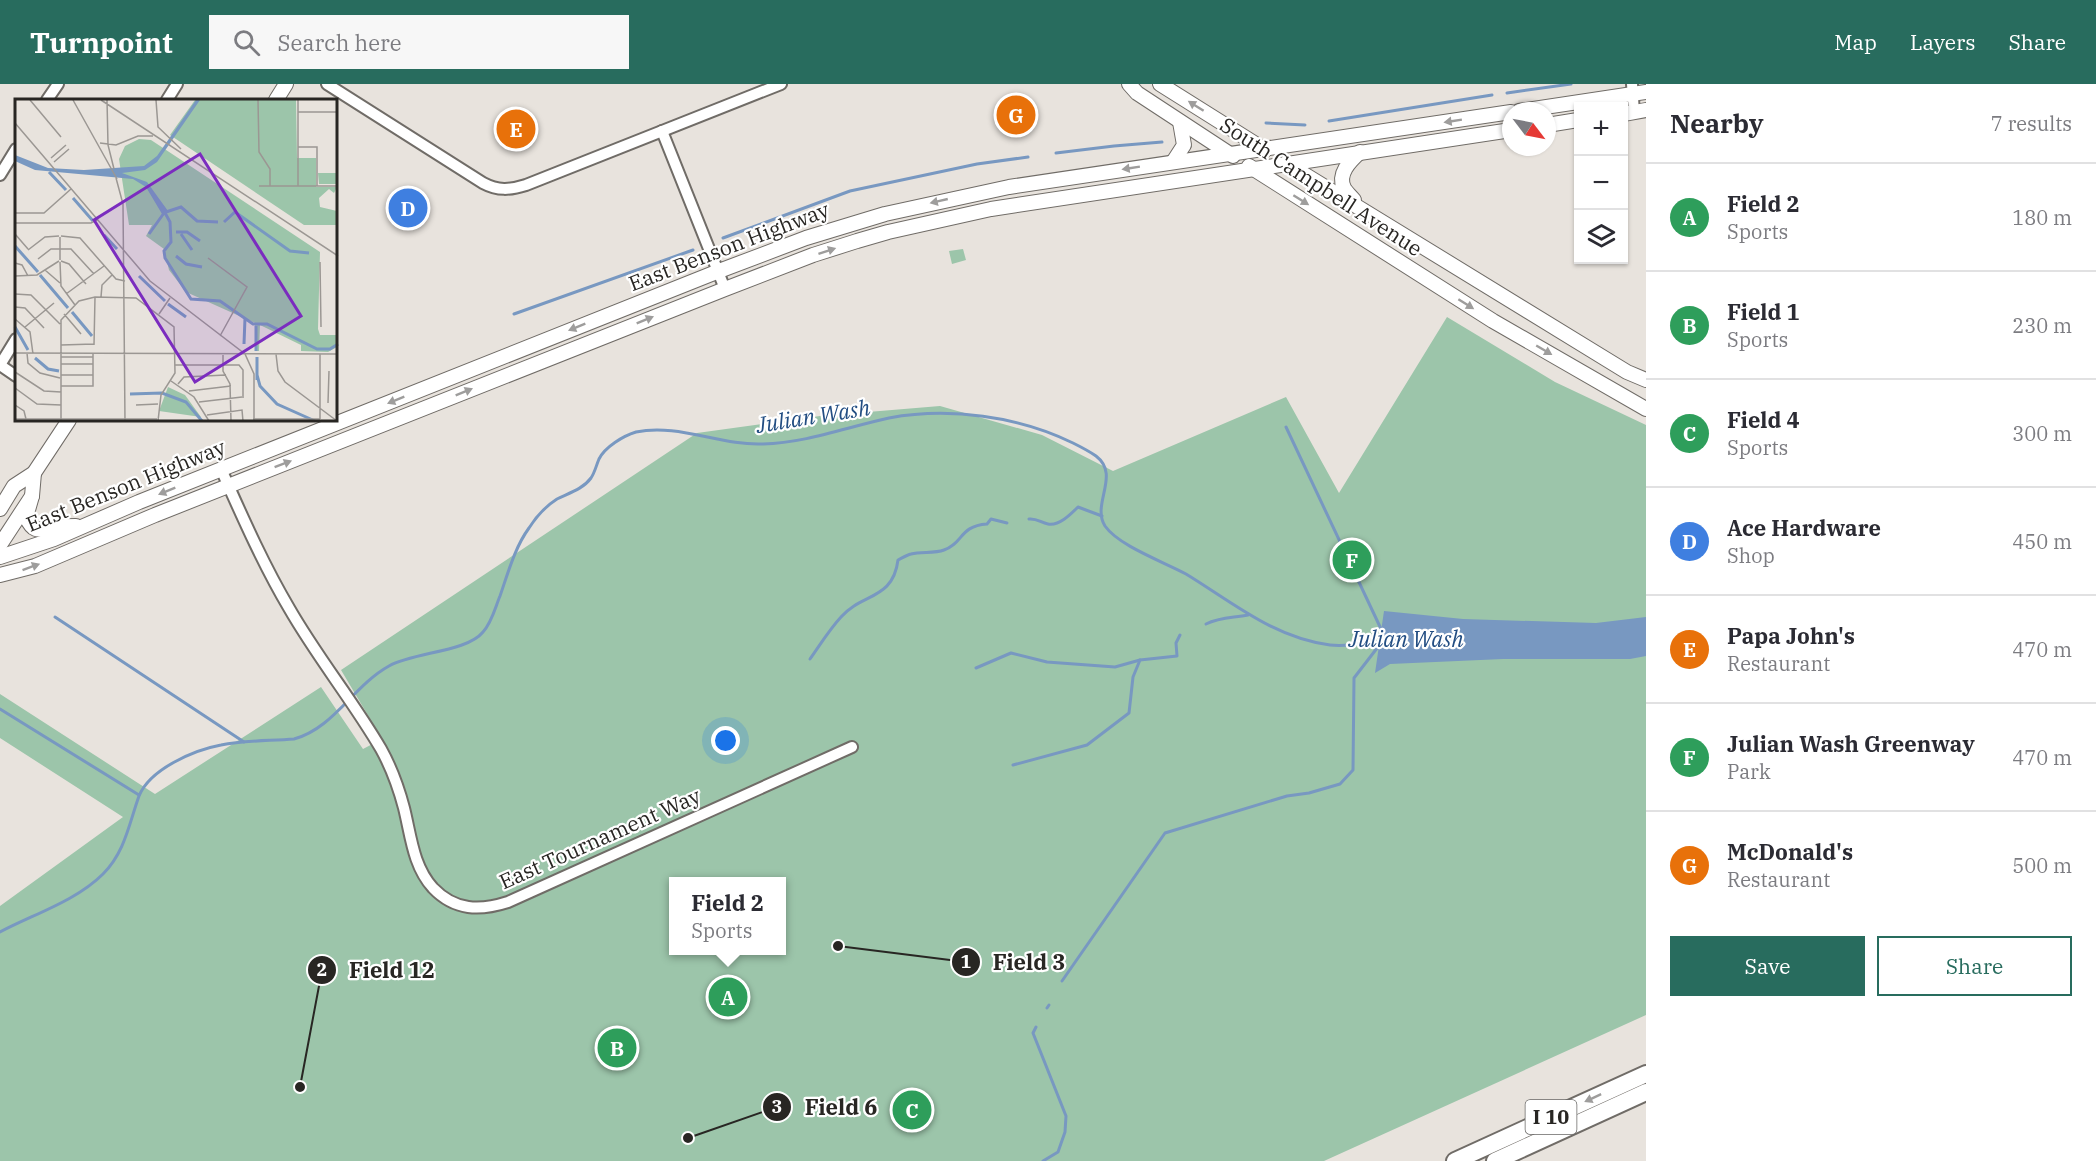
<!DOCTYPE html>
<meta charset="utf-8">
<style>
body{margin:0;font-family:"IBM Plex Serif",serif;background:#f7f7f7;color:#2b2b33}
.controls{position:absolute;right:18px;top:18px;display:grid;overflow:hidden;border-radius:0px;box-shadow:0 2px 4px #0004}
.controls button{width:54px;height:54px;display:grid;place-items:center;padding:0;border:0;border-bottom:2px solid #e1e1e2;background:#fff;color:#2b2b33;font:30px sans-serif}
.compass{position:absolute;left:1502px;top:18px;width:54px;height:54px;border-radius:50%;background:#fff;box-shadow:0 2px 4px #0004;rotate:122deg}
.you{position:absolute;left:726px;top:657px;width:21px;height:21px;margin:-15px;border:4px solid #fff;border-radius:50%;background:#1a73e8;box-shadow:0 0 0 9px #1a73e833}
.badge{display:grid;place-items:center;width:39px;height:39px;border-radius:50%;background:#286c5e;color:#fff;font-size:20px;font-weight:700}
.pin{position:absolute;translate:-50% -50%;border:3px solid #fff;box-shadow:0 2px 6px #0006}
.popup{position:absolute;left:669px;top:793px;width:117px;height:78px;box-sizing:border-box;display:grid;place-content:center;border-radius:0px;background:#fff;filter:drop-shadow(0 2px 4px #0005);font-size:20px;white-space:nowrap;color:#7c7c81}
.popup b{font-size:22px;color:#2b2b33}
.popup::after{content:'';position:absolute;left:50%;top:100%;margin-left:-12px;border:12px solid transparent;border-top-color:#fff}
.list{margin:0;padding:0;list-style:none}
h2{display:flex;justify-content:space-between;align-items:center;height:78px;margin:0;padding:0 24px;font-size:26px}
h2 small{font-size:20px;font-weight:400;color:#7c7c81}
.list li{display:grid;grid-template-columns:39px 1fr auto;gap:18px;align-items:center;box-sizing:border-box;height:108px;padding:0 24px;border-top:2px solid #e1e1e2}
.list b{display:block;font-size:22px;white-space:nowrap}
.list p{margin:0;font-size:20px;white-space:nowrap;color:#7c7c81}
.list em{font-size:20px;font-style:normal;color:#7c7c81}
.actions{display:flex;gap:12px;padding:18px 24px}
.actions a{flex:1;padding:14px 0;border:2px solid #286c5e;border-radius:0px;text-align:center;font-size:21px;color:#286c5e}
.actions .main{background:#286c5e;color:#fff}
.icon{flex:none;width:33px;height:33px;fill:none;stroke:currentColor;stroke-width:2;stroke-linecap:round;stroke-linejoin:round}
.map{position:relative;flex:none;width:1646px;height:1077px;overflow:hidden}
header{display:flex;align-items:center;gap:36px;box-sizing:border-box;height:84px;padding:0 30px;background:#286c5e;color:#fff}
header strong{font-size:28px}
nav{display:flex;gap:33px;margin-inline-start:auto;font-size:21px}
.search{width:420px;height:54px;background:#f7f7f7;display:flex;align-items:center;gap:15px;box-sizing:border-box;padding:0 21px;border-radius:0px;color:#7c7c81;font-size:22px}
main{display:flex}
aside{flex:1;background:#fff}
.map>svg:first-child{display:block}
</style>
<header>
<strong>Turnpoint</strong>
<div class="search"><svg class="icon" aria-label="search" viewBox="0 0 24 24"><circle cx="10" cy="10" r="6"/><path d="M15 15l6 6"/></svg>Search here</div>
<nav><a>Map</a><a>Layers</a><a>Share</a></nav>
</header>
<main>
<div class="map">
<svg width="1646" height="1077" viewBox="0 0 1646 1077">
<rect width="100%" height="100%" fill="#e8e3dd"/>
<g fill="#9cc5aa" fill-rule="evenodd">
<polygon points="963,165 966,176 952,180 949,167"/>
<path d="M1447,233L1555,298L1646,341V931L1324,1077H0V822L123,733L0,654V610L155,710L321,603L363,665L382,655L341,586L697,349L820,332L940,322L1042,351L1113,387L1286,313L1339,409ZM674,798H782V866H674Z"/>
</g>
<polygon fill="#7898c1" points="1384,527 1463,535 1596,539 1646,533 1646,572 1630,575 1503,575 1390,580 1375,589"/>
<g fill="none" stroke-linecap="round" stroke-linejoin="round">
<g stroke="#7898c1" stroke-width="3">
<polyline points="1507,9 1571,0"/>
<polyline points="1329,37 1492,11"/>
<polyline points="1266,39 1305,41"/>
<polyline points="1056,69 1114,62 1162,58"/>
<polyline points="723,154 850,107 977,80 1028,73"/>
<polyline points="514,230 693,166"/>
<polyline points="1286,343 1382,547"/>
<path d="M1029,435C1037,434 1041,439 1048,440C1059,442 1070,431 1078,423L1102,432"/>
<polyline points="55,533 244,658"/>
<path d="M1206,540C1220,533 1233,534 1248,531"/>
<path d="M810,575C820,561 829,546 841,533C862,509 893,516 898,476C902,474 907,471 911,470C921,467 934,470 944,466C964,459 959,442 987,440L991,435L1007,439"/>
<polyline points="976,584 1011,569 1047,578 1115,583 1140,576"/>
<polyline points="0,625 139,711"/>
<polyline points="1013,681 1087,661 1129,629 1133,593 1140,576 1177,572 1176,559 1180,551"/>
<path d="M0,848C34,830 76,817 103,790C125,768 129,740 139,712C150,685 194,666 221,661C245,656 270,657 294,655C334,644 353,602 389,582C414,568 467,568 483,548C492,538 495,524 500,512C508,489 515,463 529,444C536,433 546,422 557,415C569,409 583,405 591,394C595,388 596,382 599,375C605,363 623,352 636,348C678,339 721,362 763,360C806,359 847,343 889,334C949,323 1018,332 1073,359C1081,363 1089,367 1096,372C1121,391 1091,420 1105,442C1119,462 1164,478 1186,490C1232,518 1274,554 1330,561C1348,563 1366,559 1383,557"/>
<polyline points="1062,897 1165,749 1287,712 1309,709 1340,700 1353,686 1354,594 1381,559"/>
<polyline points="1047,924 1049,921"/>
<polyline points="1036,943 1033,949 1066,1032 1065,1048 1058,1068 1043,1077"/>
</g>
<g stroke="#706c67" stroke-width="14">
<g id="minor">
<path d="M327,0L483,99C498,107 510,106 526,101L781,0"/>
<polyline points="1632,0 1634,28"/>
<polyline points="47,16 58,0"/>
<polyline points="167,16 177,0"/>
<polyline points="662,47 725,205"/>
<polyline points="0,91 16,65"/>
<polyline points="0,281 16,255"/>
<polyline points="0,281 16,292"/>
<path d="M221,385C242,432 263,480 289,524C317,573 353,617 381,665C391,683 399,705 404,724C411,752 413,782 433,804C455,827 480,827 508,818L852,663"/>
</g>
</g>
<g stroke="#706c67" stroke-width="16">
<g id="major">
<polyline points="1129,0 1137,9 1233,72"/>
<polyline points="1160,0 1265,66"/>
<polyline points="276,16 286,0"/>
<polyline points="1519,27 1646,8"/>
<polyline points="1624,30 1646,26"/>
<polyline points="1547,41 1578,36"/>
<polyline points="1173,78 1184,61 1180,38"/>
<polyline points="1286,79 1627,288 1646,296"/>
<polyline points="1249,82 1493,237 1646,325"/>
<path d="M1354,116C1351,112 1346,108 1344,104C1337,90 1350,77 1360,68"/>
<path d="M32,412L26,433C34,451 40,445 55,443C62,442 69,442 76,442"/>
<polyline points="0,425 14,402 34,389 69,336"/>
<polyline points="0,461 32,412 34,389"/>
<polyline points="0,473 54,455 139,418 719,187 806,154 885,130 1009,103 1511,28"/>
<polyline points="0,491 35,482 155,431 725,205 813,171 857,157 888,148 991,125 1511,46"/>
</g>
</g>
<g stroke="#706c67" stroke-width="20">
<g id="highway">
<polyline points="1455,1077 1646,990"/>
<polyline points="1495,1077 1646,1008"/>
</g>
</g>
<use href="#minor" stroke="#fff" stroke-width="10"/>
<use href="#major" stroke="#fff" stroke-width="14"/>
<use href="#highway" stroke="#fff" stroke-width="16"/>
</g>
<defs><path id="oneway-solid" d="M-6-.8H1V-3.2L6.5 0L1 3.2V.8H-6Z" transform="scale(1.5)"/></defs>
<g fill="#9e9d9c">
<use href="#oneway-solid" transform="translate(1196 22) rotate(-148)"/>
<use href="#oneway-solid" transform="translate(1453 37) rotate(171)"/>
<use href="#oneway-solid" transform="translate(1131 84) rotate(171)"/>
<use href="#oneway-solid" transform="translate(1301 116) rotate(32)"/>
<use href="#oneway-solid" transform="translate(939 117) rotate(167)"/>
<use href="#oneway-solid" transform="translate(827 167) rotate(-18)"/>
<use href="#oneway-solid" transform="translate(1466 220) rotate(32)"/>
<use href="#oneway-solid" transform="translate(645 236) rotate(-22)"/>
<use href="#oneway-solid" transform="translate(577 243) rotate(158)"/>
<use href="#oneway-solid" transform="translate(1544 266) rotate(30)"/>
<use href="#oneway-solid" transform="translate(464 308) rotate(-22)"/>
<use href="#oneway-solid" transform="translate(396 316) rotate(158)"/>
<use href="#oneway-solid" transform="translate(283 380) rotate(-21)"/>
<use href="#oneway-solid" transform="translate(167 407) rotate(158)"/>
<use href="#oneway-solid" transform="translate(31 483) rotate(-20)"/>
<use href="#oneway-solid" transform="translate(1593 1014) rotate(155)"/>
</g>
<g text-anchor="middle" stroke-width="4.5" stroke-linejoin="round" paint-order="stroke">
<rect fill="#fff" stroke="#686765" stroke-width="1.5" x="1525.5" y="1016" width="51" height="34" rx="4.5"/>
<g font-size="20" font-weight="bold" fill="#282623">
<text x="1551" y="1040">I 10</text>
</g>
<g font-size="21" fill="#282623" stroke="#fff">
<text transform="translate(1321 103) rotate(33)" y="7">South Campbell Avenue</text>
<text transform="translate(729 163) rotate(-21)" y="7">East Benson Highway</text>
<text transform="translate(126 402) rotate(-22)" y="7">East Benson Highway</text>
<text transform="translate(600 755) rotate(-24)" y="7">East Tournament Way</text>
</g>
<g font-size="22" font-style="italic" fill="#224d82" stroke="#fff">
<text transform="translate(813 332) rotate(-9)" y="8">Julian Wash</text>
<text x="1406" y="563">Julian Wash</text>
</g>
</g>
<g transform="translate(15 15)">
<rect width="322" height="322" fill="#e8e3dd"/>
<path d="M180,1H281L282,59H301V88H322L319,94L314,90L304,99L305,108L322,112V126H289L155,36ZM124,40L136,41L305,153L303,230L305,236H322V248L313,253L286,252V246L245,226L244,252H240V224L171,193L154,171L149,150L131,137L137,126H114L104,60L110,47ZM303,74H322V85H304ZM153,288L170,296L186,318L144,312Z" fill="#9cc5aa"/>
<path d="M181,1H185L142,63L130,71L107,74L132,83L153,112L147,115L131,88L118,80L20,71L0,62V56L33,69L69,71L129,67L142,57Z" fill="#7898c1"/>
<path fill="none" stroke="#7898c1" stroke-width="3" d="M34,73L51,91M58,99L78,122M149,112L155,123L156,143L149,152L150,159L176,200L205,202L238,225H252L302,250H315L323,245M151,113L166,108L182,122L203,123M209,123L220,113L275,152L294,154M161,133H172L185,142M134,135L149,114M166,135L177,151M89,136L102,150M0,147L23,173M161,157L171,165L187,168M25,176L53,209M124,177L150,202M153,205L171,218M57,213L77,237M241,227V252M0,228L13,251M229,245L230,219M242,258V281M20,259L33,270L44,272M242,276L245,287L262,305L300,322M115,295L147,294L171,303L187,322"/>
<path fill="none" stroke="#9b9793" stroke-width="1.5" d="M15,1L46,38M58,1L102,80M86,1L323,157M92,1L93,46L99,70M141,1L143,28L166,50M243,1L244,53L255,70V87M283,13H323M0,24L135,182L230,255L239,275V322M85,44L101,46L123,37H138M283,48H302V87M36,59L51,46M39,63L54,50M101,79L108,105L110,322M244,87H323M283,87V1M0,114H29L56,90M0,124H76L82,121M0,135L13,150M46,137L65,139L101,180L110,182M45,138V161M13,151L30,138L44,137M193,159L232,188L205,237M23,160L36,150H56L79,175M46,162L54,165L71,185M45,163L46,187L60,206M305,163L306,228M0,164L7,166L13,177M30,171L45,184M0,177L22,176L44,162M0,195L16,196L45,225M51,195L89,167M86,198L87,186L97,176M0,208L10,209L29,229M49,215L66,235M144,215L155,199M0,220L15,233L18,255M10,228L39,204M46,246L79,245M79,246L80,198M0,254L323,255M12,254L13,264L25,274L45,279M261,255L263,272L270,283L322,322M208,256V272L215,285L216,322M46,258H78M46,265H78M160,266H224L228,271V299M0,273L29,292L46,293M46,276H78M156,282L179,298L194,322M163,285L169,278L211,276M46,287H78V255M0,289L22,305L46,306M174,292L216,287M184,303L227,298M313,304L314,272M0,306L9,312L11,320M121,306L143,305M192,316L227,311L228,322M0,320H142M238,320H305M305,320V255M46,322V221L64,202L80,198L121,199L159,228L160,274L146,296L143,322"/>
<path fill="#7b2cbf" fill-opacity="0.15" stroke="#7b2cbf" stroke-width="3" d="M185,55L286,217L180,283L79,121Z"/>
<rect width="322" height="322" fill="none" stroke="#282623" stroke-width="3"/>
</g>
<path fill="none" stroke="#282623" stroke-width="2" d="M838 862L966 878M300 1003L322 886M688 1054L777 1023"/>
<g fill="#282623" stroke="#fff" stroke-width="2">
<circle cx="838" cy="862" r="6"/>
<circle cx="300" cy="1003" r="6"/>
<circle cx="688" cy="1054" r="6"/>
<circle cx="966" cy="878" r="15"/>
<circle cx="322" cy="886" r="15"/>
<circle cx="777" cy="1023" r="15"/>
</g>
<g font-size="18" text-anchor="middle" font-weight="bold" fill="#fff">
<text x="966" y="884">1</text>
<text x="322" y="892">2</text>
<text x="777" y="1029">3</text>
</g>
<g font-size="22" text-anchor="middle" font-weight="bold" fill="#282623" stroke="#fff" stroke-width="4.5" stroke-linejoin="round" paint-order="stroke">
<text x="1029" y="886">Field 3</text>
<text x="392" y="894">Field 12</text>
<text x="841" y="1031">Field 6</text>
</g>
</svg>
<div class="controls">
<button>+</button>
<button>−</button>
<button><svg class="icon" aria-label="layers" viewBox="0 0 24 24"><path d="M12 4l9 5-9 5-9-5zM3 14l9 5 9-5"/></svg></button>
</div>
<svg class="compass" viewBox="-18 -18 36 36"><path d="M0-13l5 13h-10z" fill="#e53935"/><path d="M0 13l5-13h-10z" fill="#7c7c81"/></svg>
<div class="you"></div>
<div class="pin badge" style="left:728px;top:913px;background:#2e9e5b">A</div>
<div class="popup"><b>Field 2</b>Sports</div>
<div class="pin badge" style="left:617px;top:964px;background:#2e9e5b">B</div>
<div class="pin badge" style="left:912px;top:1026px;background:#2e9e5b">C</div>
<div class="pin badge" style="left:408px;top:124px;background:#3f7fe0">D</div>
<div class="pin badge" style="left:516px;top:45px;background:#e8710a">E</div>
<div class="pin badge" style="left:1352px;top:476px;background:#2e9e5b">F</div>
<div class="pin badge" style="left:1016px;top:31px;background:#e8710a">G</div>
</div>
<aside>
<h2>Nearby<small>7 results</small></h2>
<ul class="list">
<li><span class="badge" style="background:#2e9e5b">A</span><div><b>Field 2</b><p>Sports</p></div><em>180 m</em></li>
<li><span class="badge" style="background:#2e9e5b">B</span><div><b>Field 1</b><p>Sports</p></div><em>230 m</em></li>
<li><span class="badge" style="background:#2e9e5b">C</span><div><b>Field 4</b><p>Sports</p></div><em>300 m</em></li>
<li><span class="badge" style="background:#3f7fe0">D</span><div><b>Ace Hardware</b><p>Shop</p></div><em>450 m</em></li>
<li><span class="badge" style="background:#e8710a">E</span><div><b>Papa John's</b><p>Restaurant</p></div><em>470 m</em></li>
<li><span class="badge" style="background:#2e9e5b">F</span><div><b>Julian Wash Greenway</b><p>Park</p></div><em>470 m</em></li>
<li><span class="badge" style="background:#e8710a">G</span><div><b>McDonald's</b><p>Restaurant</p></div><em>500 m</em></li>
</ul>
<div class="actions"><a class="main">Save</a><a>Share</a></div>
</aside>
</main>
